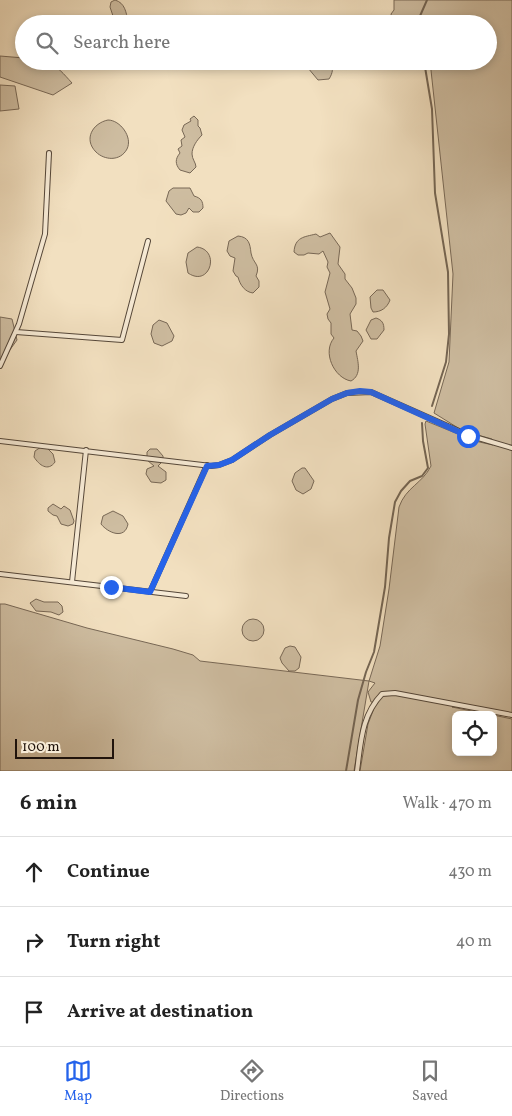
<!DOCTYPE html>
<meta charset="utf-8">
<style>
body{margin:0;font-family:Vollkorn,serif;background:#f2f2f2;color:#222}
.controls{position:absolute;right:15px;bottom:15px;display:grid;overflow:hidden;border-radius:8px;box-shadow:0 2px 8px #0003}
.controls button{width:45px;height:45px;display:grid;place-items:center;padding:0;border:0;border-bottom:1px solid #e0e0e0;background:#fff;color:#222;font:25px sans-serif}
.scale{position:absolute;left:15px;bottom:12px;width:99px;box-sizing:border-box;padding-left:5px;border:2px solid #21140c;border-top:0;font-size:14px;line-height:18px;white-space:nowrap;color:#21140c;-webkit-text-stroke:4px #f7ebd6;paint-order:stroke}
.stop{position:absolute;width:15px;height:15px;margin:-11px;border:4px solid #2563eb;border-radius:50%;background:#fff}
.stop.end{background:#2563eb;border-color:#fff;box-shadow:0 1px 5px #0008}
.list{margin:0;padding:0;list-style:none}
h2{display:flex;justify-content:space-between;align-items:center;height:65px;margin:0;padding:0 20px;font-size:21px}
h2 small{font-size:16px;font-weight:400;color:#767676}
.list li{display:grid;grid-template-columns:32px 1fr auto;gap:15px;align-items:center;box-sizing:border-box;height:70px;padding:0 20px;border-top:1px solid #e0e0e0}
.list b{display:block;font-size:19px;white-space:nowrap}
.list em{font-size:16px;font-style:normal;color:#767676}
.icon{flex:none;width:28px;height:28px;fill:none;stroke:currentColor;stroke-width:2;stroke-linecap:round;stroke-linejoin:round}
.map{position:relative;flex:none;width:512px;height:771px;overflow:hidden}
.search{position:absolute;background:#fff;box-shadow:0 2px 8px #0003;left:15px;right:15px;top:15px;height:55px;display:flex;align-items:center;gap:12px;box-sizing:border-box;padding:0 18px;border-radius:28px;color:#767676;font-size:19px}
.sheet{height:275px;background:#fff}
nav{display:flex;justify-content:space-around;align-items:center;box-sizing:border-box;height:70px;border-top:1px solid #e0e0e0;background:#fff;font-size:14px;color:#767676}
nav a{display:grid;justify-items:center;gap:2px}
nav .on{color:#2563eb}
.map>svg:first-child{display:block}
</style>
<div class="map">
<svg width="512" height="771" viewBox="0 0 512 771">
<rect width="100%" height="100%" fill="#f2e0c0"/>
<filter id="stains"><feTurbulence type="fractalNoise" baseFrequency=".004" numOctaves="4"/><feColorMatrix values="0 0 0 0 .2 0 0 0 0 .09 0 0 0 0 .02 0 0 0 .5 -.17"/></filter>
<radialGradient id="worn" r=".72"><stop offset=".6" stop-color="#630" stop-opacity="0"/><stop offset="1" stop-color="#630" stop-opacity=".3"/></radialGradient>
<g fill="#cebda1" stroke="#786856">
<path d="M115,0C125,3 126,12 128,21L127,24H113L115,22L110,7L111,2Z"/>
<path d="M394,0H512V716L466,707H452L491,715H456V752H493V715L512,719V771H360L368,724L376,703L371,702L368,692L375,683L369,681L354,771H0V604H5L87,628L173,649L193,655L200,661L369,681L380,646L389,589L399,507C406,487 422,484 431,466L425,424L426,421L475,441L493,445L492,439L463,431L434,413L449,362L453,274L430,61H488V24H393L391,14L394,10Z"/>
<path d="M0,56L24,58V61C52,61 54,63 72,83L53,95L0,77Z"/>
<path d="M246,61H332C333,68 333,73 329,79L318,80L308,68C296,72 287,66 276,68L267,63L265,67L254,69Z"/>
<polygon points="0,85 15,86 19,109 0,111"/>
<path d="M194,116L198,120V126L200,128L202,135C197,140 192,147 192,154C192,159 196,163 196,167L190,173L180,170C175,164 175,159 180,153L178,149L182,146L181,140L185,137L182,130L184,125L191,121L190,119Z"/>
<path d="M108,120C120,120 133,137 127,149C120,162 104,160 96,152C83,139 93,123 108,120Z"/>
<path d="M173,188H190L194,196C201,198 203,201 203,208L199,212H193L189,208L186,213L181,215L176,214L166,201L169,191Z"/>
<path d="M330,233L340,247L338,264L345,274V279L352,288L356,298V304L350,314L352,330L357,331L361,336L363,341L356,351C358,362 362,375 351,381C334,378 322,352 334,338L331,334V323L328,319L327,314L330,309L325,292L330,273L327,267L328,262L323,251L319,254L308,253L304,255H298L294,252C295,237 304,237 316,234L320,237Z"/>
<path d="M238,236C249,237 250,244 251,253C253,264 261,264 256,276L259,281V287L253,293C245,292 240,285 238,277L236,276L233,271L235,258L230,256L227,251L229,241Z"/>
<path d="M197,247C221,250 210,288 188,273L186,262L188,253Z"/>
<path d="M377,290H383L390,300C387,308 381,312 373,312L371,308L370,297Z"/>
<polygon points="0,317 12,319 17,340 4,358 0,360"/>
<path d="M376,318C382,320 384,323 384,330L377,339H371L366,330L371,320Z"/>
<polygon points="159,320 167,323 174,336 172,341 162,346 154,343 151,334 153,325"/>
<path d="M41,447L47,448L53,454L55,462C48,472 39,465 34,457L35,451Z"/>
<polygon points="150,449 157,449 163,456 163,461 158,466 166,472 166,480 161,483 151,482 146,474 147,469 154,466 147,460 147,452"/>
<polygon points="302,468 305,468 314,481 311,489 303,494 296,490 292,481 295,473"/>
<polygon points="53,504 61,509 64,506 70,510 74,521 73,524 68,526 61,524 57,516 53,515 48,511 48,508"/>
<path d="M113,511L123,516L128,524C125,540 108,533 101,524L103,516Z"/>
<polygon points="36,599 44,602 58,602 62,606 63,612 59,615 51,612 36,611 30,603"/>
<circle cx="253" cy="630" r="11"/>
<polygon points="290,646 295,647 301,657 299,668 295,671 289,671 282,663 280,658 285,648"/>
</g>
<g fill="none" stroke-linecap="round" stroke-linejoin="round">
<g stroke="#746553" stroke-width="2">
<polyline points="420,24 420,16 427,0"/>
<polyline points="424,61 432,109 435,193 448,272 449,334 446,362 432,406"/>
<polyline points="346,771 358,700 366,672 374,652 385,587 389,538 395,502 401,491 410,481 422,476 428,468 423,441 422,423"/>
</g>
<g stroke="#554739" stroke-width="6">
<g id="service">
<polyline points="16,332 122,340 148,241"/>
<polyline points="0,366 19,324 45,234 49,153"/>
<polyline points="0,441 211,466 219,465 232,460 270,435 332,399 347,393 371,392 468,435 512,448"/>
<polyline points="0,574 186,596"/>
<polyline points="72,582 86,450"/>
<polyline points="150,592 207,465"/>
<path d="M357,771C361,743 361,716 382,694L395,693L512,715"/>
</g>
</g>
<use href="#service" stroke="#f7ebd6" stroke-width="4"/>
</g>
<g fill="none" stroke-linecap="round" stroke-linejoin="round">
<polyline stroke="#2563eb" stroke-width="6" points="111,587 150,592 207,466 219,465 232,460 270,435 332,399 347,393 360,391 371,392 468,436"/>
</g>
<rect width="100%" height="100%" filter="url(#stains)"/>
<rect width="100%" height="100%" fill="url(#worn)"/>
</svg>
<div class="controls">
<button><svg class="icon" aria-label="locate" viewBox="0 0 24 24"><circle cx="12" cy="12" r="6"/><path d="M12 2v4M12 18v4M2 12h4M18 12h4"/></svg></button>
</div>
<div class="scale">100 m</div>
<div class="stop" style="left:468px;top:436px"></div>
<div class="stop end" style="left:111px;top:587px"></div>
<div class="search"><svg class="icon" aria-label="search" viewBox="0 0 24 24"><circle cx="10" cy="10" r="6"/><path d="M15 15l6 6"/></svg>Search here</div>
</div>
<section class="sheet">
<h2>6 min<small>Walk · 470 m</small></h2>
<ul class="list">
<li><svg class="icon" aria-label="ahead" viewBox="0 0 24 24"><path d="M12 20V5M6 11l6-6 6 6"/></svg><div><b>Continue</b></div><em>430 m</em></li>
<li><svg class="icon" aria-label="right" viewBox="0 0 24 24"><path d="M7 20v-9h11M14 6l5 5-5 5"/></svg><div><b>Turn right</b></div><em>40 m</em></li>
<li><svg class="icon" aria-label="arrive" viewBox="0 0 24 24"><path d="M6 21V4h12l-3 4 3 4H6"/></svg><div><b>Arrive at destination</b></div></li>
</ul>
</section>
<nav>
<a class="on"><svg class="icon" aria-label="map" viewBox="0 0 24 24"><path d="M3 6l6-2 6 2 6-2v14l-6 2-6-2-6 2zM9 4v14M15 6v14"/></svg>Map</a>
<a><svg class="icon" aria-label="directions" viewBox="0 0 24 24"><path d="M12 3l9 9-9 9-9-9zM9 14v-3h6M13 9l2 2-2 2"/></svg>Directions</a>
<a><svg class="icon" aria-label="saved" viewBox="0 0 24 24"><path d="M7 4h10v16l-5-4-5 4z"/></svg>Saved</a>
</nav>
